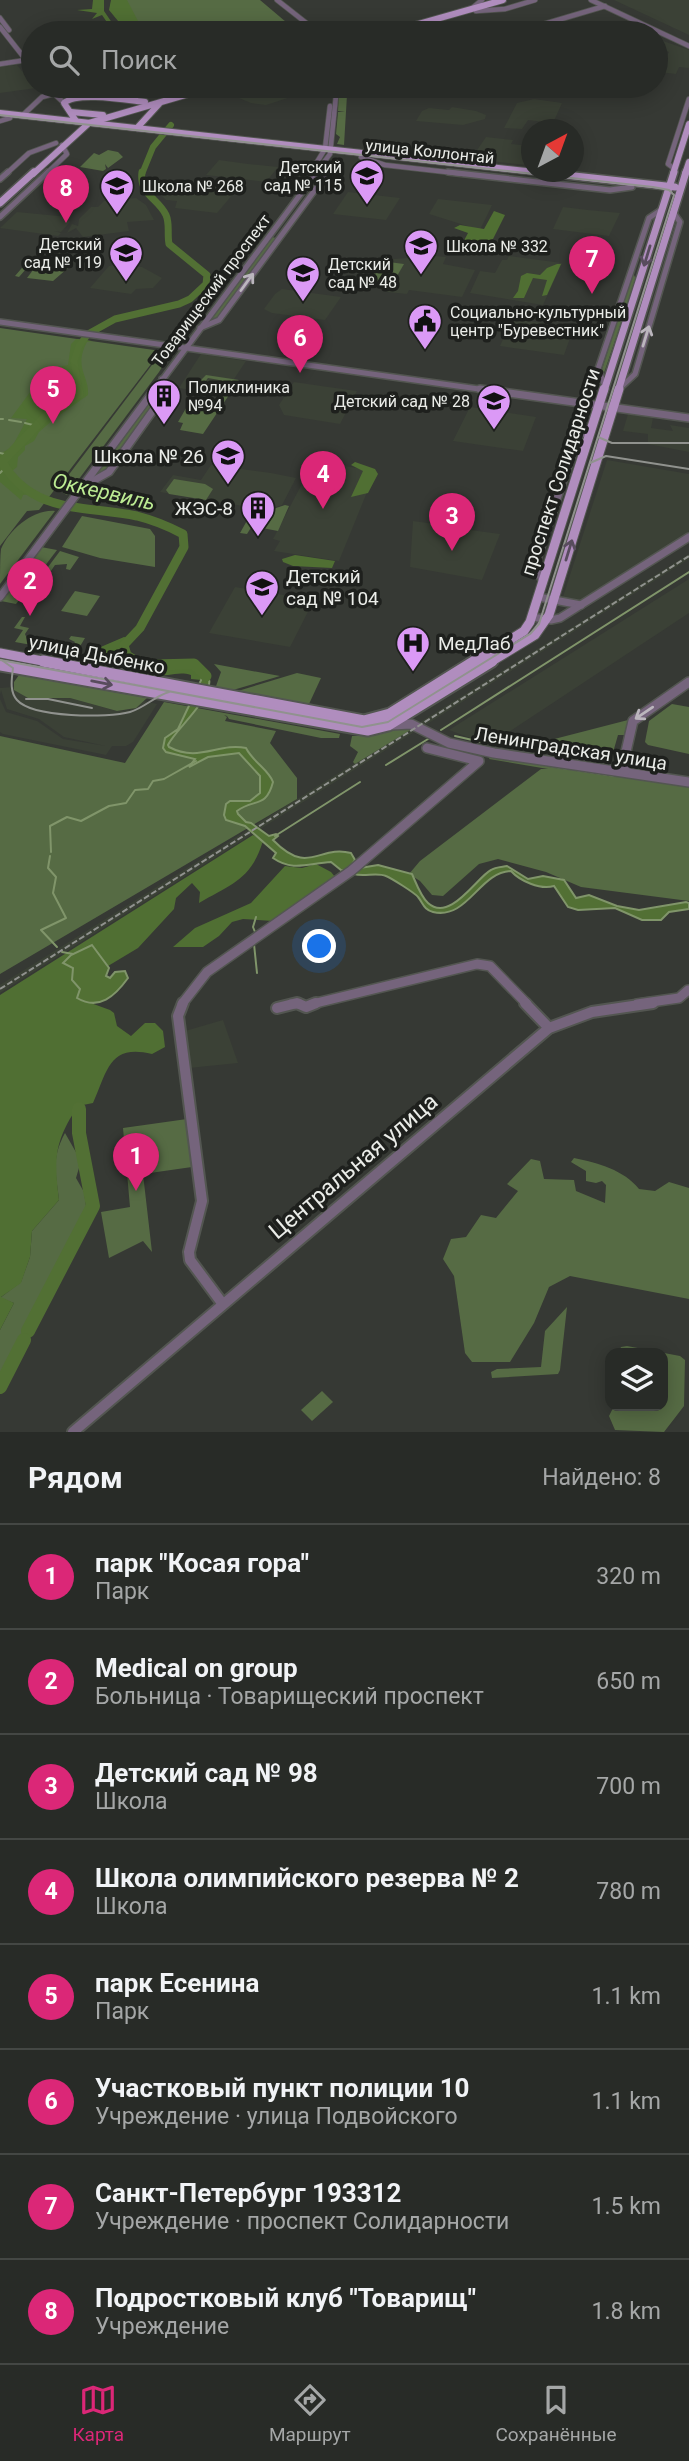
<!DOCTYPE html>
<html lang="ru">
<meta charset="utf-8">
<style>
body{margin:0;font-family:Roboto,sans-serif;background:#343733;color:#f1f3f6}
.controls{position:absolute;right:21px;bottom:21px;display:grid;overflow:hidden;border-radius:14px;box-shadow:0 4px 18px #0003}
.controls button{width:63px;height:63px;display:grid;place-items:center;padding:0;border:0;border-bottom:2px solid #444744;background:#282b27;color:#f1f3f6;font:35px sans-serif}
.compass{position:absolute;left:521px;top:119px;width:63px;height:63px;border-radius:50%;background:#282b27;box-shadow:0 4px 18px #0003;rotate:41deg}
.you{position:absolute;left:320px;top:947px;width:24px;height:24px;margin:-18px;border:5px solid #fff;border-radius:50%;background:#1a73e8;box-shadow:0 0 0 10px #1a73e833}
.badge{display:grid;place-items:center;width:46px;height:46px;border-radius:50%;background:#db2777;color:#fff;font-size:23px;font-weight:700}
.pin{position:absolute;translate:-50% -58px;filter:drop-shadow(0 2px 4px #0008)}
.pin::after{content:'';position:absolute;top:37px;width:24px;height:21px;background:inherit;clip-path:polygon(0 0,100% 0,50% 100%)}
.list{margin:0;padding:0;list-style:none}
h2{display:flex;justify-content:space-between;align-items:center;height:91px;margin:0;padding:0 28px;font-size:30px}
h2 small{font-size:23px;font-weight:400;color:#a5a7a7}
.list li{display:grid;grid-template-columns:46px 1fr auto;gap:21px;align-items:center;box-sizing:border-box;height:105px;padding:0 28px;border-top:2px solid #444744}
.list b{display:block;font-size:26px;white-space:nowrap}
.list p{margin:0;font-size:23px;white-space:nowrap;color:#a5a7a7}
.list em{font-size:23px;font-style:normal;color:#a5a7a7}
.icon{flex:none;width:38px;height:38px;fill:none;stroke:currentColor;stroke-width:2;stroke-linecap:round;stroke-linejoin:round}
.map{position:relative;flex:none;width:689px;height:1432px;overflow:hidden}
.search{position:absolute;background:#282b27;box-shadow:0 4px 18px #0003;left:21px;right:21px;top:21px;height:77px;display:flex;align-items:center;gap:18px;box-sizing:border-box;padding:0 24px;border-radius:38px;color:#a5a7a7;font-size:26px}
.sheet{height:931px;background:#282b27}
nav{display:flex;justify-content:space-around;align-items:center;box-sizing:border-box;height:98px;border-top:2px solid #444744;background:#282b27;font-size:19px;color:#a5a7a7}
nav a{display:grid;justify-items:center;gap:4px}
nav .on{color:#db2777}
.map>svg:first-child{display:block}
</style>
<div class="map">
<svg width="689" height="1432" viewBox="0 0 689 1432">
<rect width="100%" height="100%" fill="#363934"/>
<g fill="#3b4136">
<polygon points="614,0 689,0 689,35"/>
<polygon points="663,41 689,50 689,68 679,67 676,74 659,72 669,52 659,49"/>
<polygon points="17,65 36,88 0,93 0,67"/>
<polygon points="277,87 297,95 266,105 251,103 239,98"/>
<polygon points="534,99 562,103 553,123 528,120 522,129 504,128 517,103"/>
<polygon points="452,107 476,111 486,115 485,119 463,125 416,121 422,111 429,108 449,110"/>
<polygon points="486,137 513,140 511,144 531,146 531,157 527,165 471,159"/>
<polygon points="219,160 248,164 278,167 266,182 206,175"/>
<polygon points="189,189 233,194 217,213 175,208 177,201 166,200 162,196 169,190 186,192"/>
<polygon points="348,192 400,198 386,220 333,214"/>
<polygon points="136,198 146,205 154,220 127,222 129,231 83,237 76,228 67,233 72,224 78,226 79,219 91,207 98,207 104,201"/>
<polygon points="438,199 492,205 480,230 429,214"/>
<polygon points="563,207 588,210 620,213 609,236 553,229"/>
<polygon points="17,212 69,217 66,220 70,222 61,232 54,231 61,233 58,236 0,228"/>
<polygon points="435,256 446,257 443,264 475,270 462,297 409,290 407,294 387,292 378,283 368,281 380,260"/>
<polygon points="509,256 562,263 543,305 470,293 480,271 495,273 502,260 507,260"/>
<polygon points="119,264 142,267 162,278 153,288 136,289 131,294 90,288 109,266"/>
<polygon points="282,289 341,297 325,320 272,313 264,309 275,294"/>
<polygon points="512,319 574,327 564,355 500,346"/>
<polygon points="201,354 246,361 226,391 206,388 203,392 179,388"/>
<polygon points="294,382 321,386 357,391 340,424 284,415 279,405"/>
<polygon points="470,407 536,417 523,451 453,441"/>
<polygon points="628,414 653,418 651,428 673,431 670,425 689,428 689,452 648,444 648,434 623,431"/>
<polygon points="607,460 689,474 689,534 578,603 562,600"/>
<polygon points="314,461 369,470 374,475 339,561 274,551 280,541 273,539"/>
<polygon points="211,465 271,473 296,478 282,505 267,510 160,492 173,475 201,480"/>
<polygon points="413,521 449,526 448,531 462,533 463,529 500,534 482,580 410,567"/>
<polygon points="689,554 689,559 0,993 0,985"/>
<polygon points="689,579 689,613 495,741 481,742 449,730"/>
<polygon points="235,587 314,600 290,647 209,633"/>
<polygon points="14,687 35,699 70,698 117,711 130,710 144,701 157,704 133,742 126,746 112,746 106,755 3,734 0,732 0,699 6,712 37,721 63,739 106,746 64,737 39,719 7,709 1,690 0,695 0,688"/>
<polygon points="223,1020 238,1063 189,1068 185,1031"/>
</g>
<g fill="#566b44">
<polygon points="111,0 260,0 299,33 160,33 154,24 123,27"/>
<polygon points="348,86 347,94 343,95 347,95 344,145 337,144 340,137 336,134 338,112 345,112 338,111 339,89"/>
<polygon points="108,150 118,152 123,157 108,168 105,164 106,169 103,171 80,167 94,153 99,155"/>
<polygon points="271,237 277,238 217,321 206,324"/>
<polygon points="381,261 404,264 393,283 370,280"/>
<polygon points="27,262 67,268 68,268 53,281 27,278 33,270 26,269 19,277 15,276"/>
<polygon points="633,273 636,279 604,373 602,369"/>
<polygon points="0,328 161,351 39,510 27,511 0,546"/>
<polygon points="166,351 172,351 159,372 67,495 63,493 61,485 161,353"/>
<polygon points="206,375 239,380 203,434 180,430 183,423 178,422 189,403 211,406 230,382 208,378 201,387 195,386"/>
<polygon points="157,387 161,387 162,394 106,472 91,479"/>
<polygon points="174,479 205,484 213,489 206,500 169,494 166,490"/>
<polygon points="285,505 289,506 278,531 252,526 247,534 240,533 253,510 267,511"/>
<path d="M55,511L0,584C0,574 0,558 1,549C9,530 33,509 55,511Z"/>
<polygon points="82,516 150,529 155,536 155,567 100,558 62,547"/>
<polygon points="41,547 57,550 16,604 1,601"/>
<polygon points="60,551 79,557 70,570 66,569 67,564 55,565 40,587 40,591 44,592 38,600 24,599"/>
<polygon points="75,591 100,596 87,616 61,611"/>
<polygon points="22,617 25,617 20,626 29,628 25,634 28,641 72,647 75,642 69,639 71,636 85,638 76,653 15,642 23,630 14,628"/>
<polygon points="214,664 280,676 233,690 215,689 221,672"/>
<polygon points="297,673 321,678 309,704 238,691"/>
<polygon points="19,675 147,698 136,708 117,711 70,698 28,698 14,690 14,682"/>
<polygon points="164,702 340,734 339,738 321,738 229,719 227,716 224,715 227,717 225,721 276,731 270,743 297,778 297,799 0,974 0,736 125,763"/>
<polygon points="672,704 689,707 689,754 648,745 645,742 649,721"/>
<polygon points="628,720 624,735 618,735 612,756 594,754 593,751 531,745"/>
<polygon points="400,728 412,729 355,764 353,762 358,752 350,746 352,736 373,736"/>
<polygon points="490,757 689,787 689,901 581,887 546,872 498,859 479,864 443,896 432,895 420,881 409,874 420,861 541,769 548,769 489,759"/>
<polygon points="187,1119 192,1167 143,1174 152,1252 143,1241 109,1258 101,1212 130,1207 123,1128"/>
<path d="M65,1133L81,1161L76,1178L84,1192L86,1206L77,1232L0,1376V1330L14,1303L0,1298L21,1282L30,1257L32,1231L59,1200C56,1172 51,1159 65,1133Z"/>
<path d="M574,1158C598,1163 624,1170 639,1189L655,1191L669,1182L689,1188V1299L570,1276L549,1287L534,1323L510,1362H472L465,1353L454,1276L443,1259L451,1239L466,1237L481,1215L496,1218L518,1191L507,1184L531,1159L540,1161L544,1179L574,1180L576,1191L605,1203L606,1185L602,1181L596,1183L586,1181V1171L571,1162Z"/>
<polygon points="567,1307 560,1370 558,1374 492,1378 491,1372 497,1369 541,1367 545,1331"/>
<polygon points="627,1346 680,1356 685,1360 684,1406 664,1432 615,1430 609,1416 614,1406 663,1406 663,1353 618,1353 621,1347"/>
<polygon points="322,1391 333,1402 312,1421 301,1410"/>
</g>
<g fill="#506f33">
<polygon points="93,0 104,0 104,11 119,33 76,33 89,31 85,26 105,23 111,28 102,15 92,19 97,13 77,10 92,9"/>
<polygon points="111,0 127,0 138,21 123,27 109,10"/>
<path d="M494,211L505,215L493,239C483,241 482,249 471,251L469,246L459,250L468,233L454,228L460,225L484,229Z"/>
<polygon points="557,264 561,264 547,295 542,296 547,280 533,278 524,298 513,298 518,291 521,276 527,273 540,275 547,268"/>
<path d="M76,339L92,341L87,342C73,367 90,377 88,395L54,419L39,432L34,441L25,446V450L18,457L17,467L12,471L21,486L35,493L23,495L21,500L0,482V454L12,447L27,419L11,418L39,380L53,368L68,365L71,344Z"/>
<polygon points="355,462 375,469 378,474 368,493 351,497 363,471 351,465"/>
<polygon points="295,555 335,561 332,568 293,566 283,562 282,559"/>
<path d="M124,637L128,638L122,649C133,680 179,654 201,671L202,678L201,680L191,679V675C182,672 176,674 168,675C151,677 127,671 114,661L104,662L90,659L89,652Z"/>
<path d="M253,835L263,841C251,880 231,884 199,903L200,892L192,883L176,898L174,909L138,948L108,966L92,945L71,955L63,962L74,968L80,989L77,998L110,1010L114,1013L117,1026L131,1036L145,1023H155L163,1031L165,1047L152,1054C109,1044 108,1070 93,1103L78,1106C54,1142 54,1159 59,1200L32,1231L30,1257L21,1283L1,1297L14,1303L0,1330V995Z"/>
<polygon points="316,864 331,872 336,878 273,921 243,919 232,922 219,936 203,947 173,947 195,928 251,903 285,866 302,868"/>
</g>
<g fill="#527034" stroke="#80956a" stroke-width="2">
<path d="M198,665C233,685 177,725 168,745L169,747C199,763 219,742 246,748C253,762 269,770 273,782C266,809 254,798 237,811L238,814L246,822L251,823L269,836L276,834L278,836L273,840C309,877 319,844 351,853L355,860L347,871L341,870L331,862C309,863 293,872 273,858L276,853L245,826L226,820L224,815L226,804L230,801H250L260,793V776L239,753L208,757L189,767L195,759L166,752L163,748L165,738L178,729L204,674L196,666Z"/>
<path d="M378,865L412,874C416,883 421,897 428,903C450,923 477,877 491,870C495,867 502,867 507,866L528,879L543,876L564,880L576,898L589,895L617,906L639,910L686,902L689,903V909L669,912L661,920H642L615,908L578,910L568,907L554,886C540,890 520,881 511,871C479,872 468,920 433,912C424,910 423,903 418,897C415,893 391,878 386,876C377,872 364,877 354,874L360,868Z"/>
<path d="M92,945L109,968L106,976L110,978L115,972L125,971L128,978C115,996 99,1011 77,998L80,989L72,980L73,968L63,963L71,955Z"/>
</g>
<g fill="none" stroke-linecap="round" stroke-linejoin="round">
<g stroke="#80956a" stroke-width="2">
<polyline points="0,419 3,419"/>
<polyline points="9,420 21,422"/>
<polyline points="25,423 37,426"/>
<polyline points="0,453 9,455"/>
<polyline points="0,473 4,469"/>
<polyline points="441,730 689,572"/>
<polyline points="455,736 494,745"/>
<polyline points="453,750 569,769"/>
<polyline points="386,765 428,739"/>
<polyline points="577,770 615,776"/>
<polyline points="275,836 360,782"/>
<polyline points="51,852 50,826 67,817 81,821 109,806 126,803 135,790 148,789 153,781 164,779 196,761"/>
<polyline points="50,856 48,868 56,877 53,893 66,918 41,930 57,947"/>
<polyline points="255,932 253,927 256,917"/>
<polyline points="254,944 257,973"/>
<polyline points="62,952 73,954"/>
</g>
<polyline stroke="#527034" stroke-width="6" points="142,174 153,147 171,125"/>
<path stroke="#527034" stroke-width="7" d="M79,391L74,361L79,346L88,334L115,319L179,304L190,299L206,284L207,275L169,244C167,234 170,224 166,215C158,198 139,195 142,172"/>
<path stroke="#527034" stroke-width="9" d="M78,389L79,394L46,416L2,462C33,515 85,505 137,516C153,520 168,526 183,534L184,547L140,628L124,645L127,655L140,663"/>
<polyline stroke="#527034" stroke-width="11" points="135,661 153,665 194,664 206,676"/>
<g stroke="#527034" stroke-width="14">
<polyline points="28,1331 93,1206 79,1133 79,1109"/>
<polyline points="0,1387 24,1340"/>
</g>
<g stroke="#535651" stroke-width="6">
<g id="minor-far4">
<polyline points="277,0 319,33"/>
<polyline points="591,0 689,46"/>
<polyline points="471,9 482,0"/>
<polyline points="476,11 505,9 535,0"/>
<polyline points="0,18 9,30"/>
<polyline points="0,27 33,69"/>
<polyline points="514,33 605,6"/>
<polyline points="0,64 33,59"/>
<polyline points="46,86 64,103"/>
<polyline points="55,86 62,93 84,97"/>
<polyline points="23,115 42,97 53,94"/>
<polyline points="0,121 10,118"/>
<polyline points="375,153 395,152 468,160 466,165"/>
<polyline points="361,157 385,165 464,174"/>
<polyline points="314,167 325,149 330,106"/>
<polyline points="675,169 668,164 689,99"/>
<polyline points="317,171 322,174"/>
<polyline points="6,174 29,153 56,143"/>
<polyline points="46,174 67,154 62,145"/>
<polyline points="315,174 330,154 337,86"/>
</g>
</g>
<g stroke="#535651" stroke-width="8">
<g id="minor-far3">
<polyline points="448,172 610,190 632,187"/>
<polyline points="0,179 8,172"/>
<polyline points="0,217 48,172"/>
<polyline points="0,322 493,391"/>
<polyline points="200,328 219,320 323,179 324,175 319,172"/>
<polyline points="162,379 163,391"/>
<polyline points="605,386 598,369 649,218 661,210"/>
<polyline points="620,388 635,374 680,222 673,212"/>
<polyline points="154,391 317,172"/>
</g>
</g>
<g stroke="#535651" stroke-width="10">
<g id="minor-far2">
<polyline points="480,389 689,418"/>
<polyline points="84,486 109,472 164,395 163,389"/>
<polyline points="543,582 535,565 576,442 580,435 591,429"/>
<polyline points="0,597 155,389"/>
<polyline points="538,597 581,605"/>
<polyline points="532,617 551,620 560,618 689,537"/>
</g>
</g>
<g stroke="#535651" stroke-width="12">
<g id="minor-far1">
<polyline points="392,725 411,724 449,743 494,753 689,782"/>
<polyline points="625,771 625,756 633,721 689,682"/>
<polyline points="182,1004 207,972 351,871 479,761 427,748"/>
<polyline points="291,1004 300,1004"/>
<polyline points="312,1004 477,964 490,966 527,1004"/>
<polyline points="637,1004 679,998 688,990"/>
</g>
</g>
<g stroke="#535651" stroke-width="14">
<g id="minor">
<polyline points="183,1003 178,1016 202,1201 189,1252 190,1260 222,1303"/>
<polyline points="525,1003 549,1028"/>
<polyline points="277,1008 297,1003 306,1007 316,1003"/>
<polyline points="73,1432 549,1028 592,1012 653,1003"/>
</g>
</g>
<g stroke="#535651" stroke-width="8">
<g id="major-far3">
<polyline points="387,33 503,0"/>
<polyline points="71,112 103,115"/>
<polyline points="0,113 554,174"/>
<path d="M76,121L64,103C77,91 127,100 145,102"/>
<polyline points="137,128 159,104"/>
<polyline points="33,174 89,123 216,86"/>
<polyline points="673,174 689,124"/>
<polyline points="685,174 689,162"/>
</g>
</g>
<g stroke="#535651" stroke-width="10">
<g id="major-far2">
<polyline points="538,172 675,187"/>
<polyline points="0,203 34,172"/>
<polyline points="604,391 674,172"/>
<polyline points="618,391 686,172"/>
</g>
</g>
<g stroke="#535651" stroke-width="11">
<g id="major-far1">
<polyline points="0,653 53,663"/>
<polyline points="473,663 524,631 530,622 604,389"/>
<polyline points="489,663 535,635 549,615 619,389"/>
</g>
</g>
<g stroke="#535651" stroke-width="15">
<g id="major">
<polyline points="43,661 364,721 390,714 475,661"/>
<polyline points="0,665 368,730 388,725 492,661"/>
</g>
</g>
<use href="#minor-far4" stroke="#75647c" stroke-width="4.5"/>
<use href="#minor-far3" stroke="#75647c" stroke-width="5"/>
<use href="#minor-far2" stroke="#75647c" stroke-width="7"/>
<use href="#minor-far1" stroke="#75647c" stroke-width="9"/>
<use href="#minor" stroke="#75647c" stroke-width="10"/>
<use href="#major-far3" stroke="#b08dbe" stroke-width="6"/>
<use href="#major-far2" stroke="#b08dbe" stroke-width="7"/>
<use href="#major-far1" stroke="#b08dbe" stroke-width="9"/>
<use href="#major" stroke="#b08dbe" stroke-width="11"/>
<g stroke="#90928e" stroke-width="2">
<polyline points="0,115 653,187 669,190 674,195 539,624 530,634 388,722 362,727 0,660"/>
<polyline points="598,437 612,443 689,443"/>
<polyline points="590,463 606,456 689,469"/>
<path d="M3,661L13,668C12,678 9,691 17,700C33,718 108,718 130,712C144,708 155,696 169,692"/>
<polyline points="26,699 48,699 92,708"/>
</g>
<polyline stroke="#90928e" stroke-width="2" stroke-dasharray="6 2.5" stroke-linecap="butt" points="0,989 689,556"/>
</g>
<defs><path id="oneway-shaft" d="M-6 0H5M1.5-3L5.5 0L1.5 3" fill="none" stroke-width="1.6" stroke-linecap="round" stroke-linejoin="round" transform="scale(1.75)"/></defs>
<g stroke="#584c5d">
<use href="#oneway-shaft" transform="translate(647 256) rotate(107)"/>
<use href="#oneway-shaft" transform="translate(569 550) rotate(-73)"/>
<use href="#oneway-shaft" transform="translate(102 683) rotate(11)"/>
</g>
<g stroke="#bbb6bd">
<use href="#oneway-shaft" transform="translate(247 282) rotate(-54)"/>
<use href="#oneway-shaft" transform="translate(646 336) rotate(-73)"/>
<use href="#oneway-shaft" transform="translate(644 713) rotate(146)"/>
</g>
<defs>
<g id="school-pin" transform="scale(1.75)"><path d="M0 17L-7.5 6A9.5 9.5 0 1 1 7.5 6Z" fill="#db99f6" stroke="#1e201d"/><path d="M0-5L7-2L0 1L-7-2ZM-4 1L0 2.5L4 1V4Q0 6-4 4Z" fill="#111"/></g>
<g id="civic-pin" transform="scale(1.75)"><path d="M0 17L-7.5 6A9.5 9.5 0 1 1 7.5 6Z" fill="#db99f6" stroke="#1e201d"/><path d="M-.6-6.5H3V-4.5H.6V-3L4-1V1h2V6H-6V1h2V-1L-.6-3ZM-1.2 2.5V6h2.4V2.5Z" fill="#111"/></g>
<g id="building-pin" transform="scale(1.75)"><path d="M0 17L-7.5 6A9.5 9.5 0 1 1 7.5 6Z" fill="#db99f6" stroke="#1e201d"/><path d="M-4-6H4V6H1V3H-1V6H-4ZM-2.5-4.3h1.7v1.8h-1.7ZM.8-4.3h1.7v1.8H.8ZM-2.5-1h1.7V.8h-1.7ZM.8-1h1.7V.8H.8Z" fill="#111"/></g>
<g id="hospital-pin" transform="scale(1.75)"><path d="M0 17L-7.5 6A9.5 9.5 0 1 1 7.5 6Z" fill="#db99f6" stroke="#1e201d"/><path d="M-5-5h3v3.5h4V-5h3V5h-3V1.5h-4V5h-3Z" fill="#111"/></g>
</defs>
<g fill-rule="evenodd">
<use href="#school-pin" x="367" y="176"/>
<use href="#school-pin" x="117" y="186"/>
<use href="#school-pin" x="421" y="246"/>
<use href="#school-pin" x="126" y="253"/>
<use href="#school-pin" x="303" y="273"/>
<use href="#civic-pin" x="425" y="321"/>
<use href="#building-pin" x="164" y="396"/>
<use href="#school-pin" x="494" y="401"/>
<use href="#school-pin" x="228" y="456"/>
<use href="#building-pin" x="258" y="508"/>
<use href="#school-pin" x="262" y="587"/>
<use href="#hospital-pin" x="413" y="643"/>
</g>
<g text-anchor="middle" stroke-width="7" stroke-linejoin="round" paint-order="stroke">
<g font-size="16" fill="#eaece8" stroke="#1e201d">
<text transform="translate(430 151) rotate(6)" y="6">улица Коллонтай</text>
<text transform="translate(211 290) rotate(-53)" y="6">Товарищеский проспект</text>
</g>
<g font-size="16" fill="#eaece8" stroke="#1e201d" text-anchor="start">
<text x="342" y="173" text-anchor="end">Детский<tspan x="342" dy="18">сад № 115</tspan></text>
<text x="142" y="192">Школа № 268</text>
<text x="102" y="250" text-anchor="end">Детский<tspan x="102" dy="18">сад № 119</tspan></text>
<text x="446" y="252">Школа № 332</text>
<text x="328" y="270">Детский<tspan x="328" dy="18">сад № 48</tspan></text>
<text x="450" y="318">Социально-культурный<tspan x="450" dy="18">центр "Буревестник"</tspan></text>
<text x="188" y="393">Поликлиника<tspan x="188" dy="18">№94</tspan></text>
<text x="470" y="407" text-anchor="end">Детский сад № 28</text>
</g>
<g font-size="19" fill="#eaece8" stroke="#1e201d" text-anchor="end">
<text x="204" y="463">Школа № 26</text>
<text x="233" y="515">ЖЭС-8</text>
<text x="286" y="583" text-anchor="start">Детский<tspan x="286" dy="22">сад № 104</tspan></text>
<text x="438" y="650" text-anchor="start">МедЛаб</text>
</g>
<g font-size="19" fill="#eaece8" stroke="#1e201d">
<text transform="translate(560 472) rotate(-72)" y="7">проспект Солидарности</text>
<text transform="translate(97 654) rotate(11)" y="7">улица Дыбенко</text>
<text transform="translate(571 748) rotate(9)" y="7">Ленинградская улица</text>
</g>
<g font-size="21" font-style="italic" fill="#bceb93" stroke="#1e201d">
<text transform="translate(104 492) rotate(13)" y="7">Оккервиль</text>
</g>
<g font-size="23" fill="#eaece8" stroke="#1e201d">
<text transform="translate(353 1166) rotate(-40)" y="8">Центральная улица</text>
</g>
</g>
</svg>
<div class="controls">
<button><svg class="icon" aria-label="layers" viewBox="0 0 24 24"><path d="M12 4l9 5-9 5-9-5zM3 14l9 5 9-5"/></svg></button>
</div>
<svg class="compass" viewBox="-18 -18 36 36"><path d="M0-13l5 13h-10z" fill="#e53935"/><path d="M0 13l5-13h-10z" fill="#a5a7a7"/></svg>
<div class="you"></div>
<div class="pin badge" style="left:136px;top:1191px">1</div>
<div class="pin badge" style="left:30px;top:616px">2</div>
<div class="pin badge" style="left:452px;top:551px">3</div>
<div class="pin badge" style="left:323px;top:509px">4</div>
<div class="pin badge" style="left:53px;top:424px">5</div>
<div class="pin badge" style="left:300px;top:373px">6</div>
<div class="pin badge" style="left:592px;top:294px">7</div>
<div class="pin badge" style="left:66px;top:223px">8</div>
<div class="search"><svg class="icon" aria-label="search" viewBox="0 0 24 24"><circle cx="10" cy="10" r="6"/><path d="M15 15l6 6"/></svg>Поиск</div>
</div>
<section class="sheet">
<h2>Рядом<small>Найдено: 8</small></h2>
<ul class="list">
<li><span class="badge">1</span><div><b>парк &quot;Косая гора&quot;</b><p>Парк</p></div><em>320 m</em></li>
<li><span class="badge">2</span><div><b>Medical on group</b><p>Больница · Товарищеский проспект</p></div><em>650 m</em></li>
<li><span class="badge">3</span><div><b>Детский сад № 98</b><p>Школа</p></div><em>700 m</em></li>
<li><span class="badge">4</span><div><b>Школа олимпийского резерва № 2</b><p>Школа</p></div><em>780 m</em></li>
<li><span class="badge">5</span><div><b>парк Есенина</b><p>Парк</p></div><em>1.1 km</em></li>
<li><span class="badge">6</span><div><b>Участковый пункт полиции 10</b><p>Учреждение · улица Подвойского</p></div><em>1.1 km</em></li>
<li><span class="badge">7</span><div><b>Санкт-Петербург 193312</b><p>Учреждение · проспект Солидарности</p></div><em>1.5 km</em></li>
<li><span class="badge">8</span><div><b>Подростковый клуб &quot;Товарищ&quot;</b><p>Учреждение</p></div><em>1.8 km</em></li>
</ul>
</section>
<nav>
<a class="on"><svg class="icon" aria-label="map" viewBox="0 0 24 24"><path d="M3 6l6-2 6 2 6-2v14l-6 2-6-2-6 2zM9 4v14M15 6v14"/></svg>Карта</a>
<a><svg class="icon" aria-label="directions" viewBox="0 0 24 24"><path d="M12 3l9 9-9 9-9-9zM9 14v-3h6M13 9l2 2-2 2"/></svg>Маршрут</a>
<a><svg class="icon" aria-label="saved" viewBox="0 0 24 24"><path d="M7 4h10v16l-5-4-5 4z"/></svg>Сохранённые</a>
</nav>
